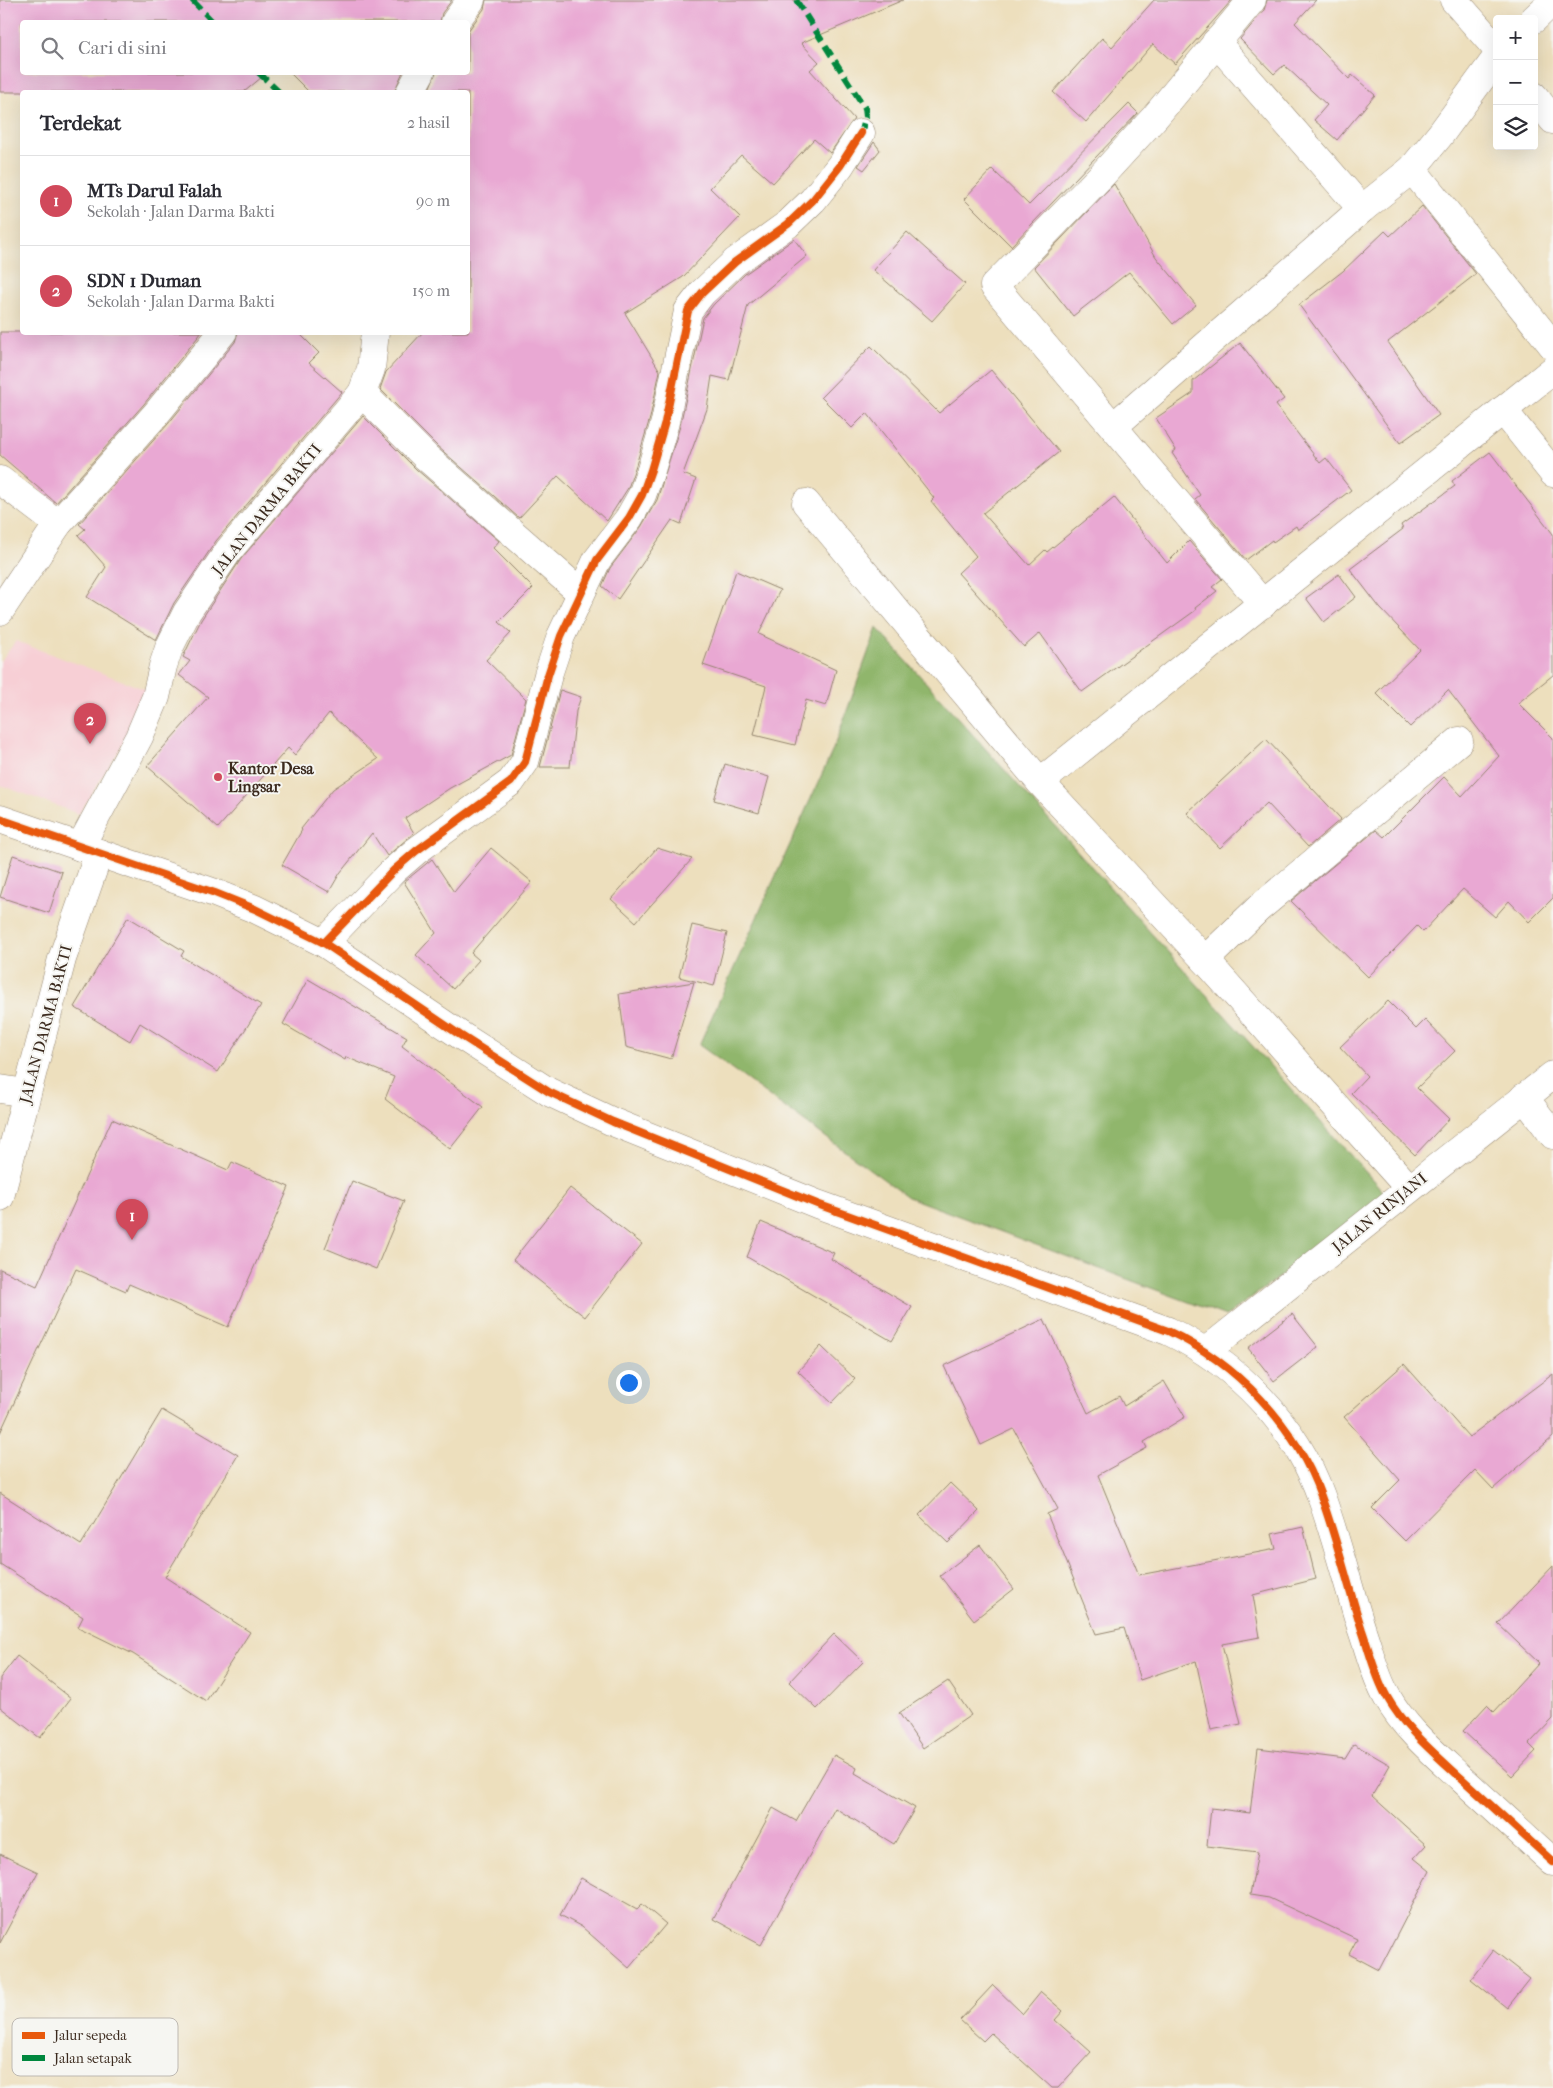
<!DOCTYPE html>
<html lang="id">
<meta charset="utf-8">
<style>
body{margin:0;font-family:"IM FELL French Canon",serif;background:#f7f7f7;color:#2b2b33}
.controls{position:absolute;right:15px;top:15px;display:grid;overflow:hidden;border-radius:5px;box-shadow:0 5px 20px #0002}
.controls button{width:45px;height:45px;display:grid;place-items:center;padding:0;border:0;border-bottom:1px solid #e1e1e2;background:#fff;color:#2b2b33;font:25px sans-serif}
.you{position:absolute;left:628px;top:1382px;width:18px;height:18px;margin:-12px;border:4px solid #fff;border-radius:50%;background:#1a73e8;box-shadow:0 0 0 8px #1a73e833}
.badge{display:grid;place-items:center;width:32px;height:32px;border-radius:50%;background:#d1495b;color:#fff;font-size:16px;font-weight:700}
.pin{position:absolute;translate:-50% -41px;filter:drop-shadow(0 1px 2px #0008)}
.pin::after{content:'';position:absolute;top:26px;width:18px;height:15px;background:inherit;clip-path:polygon(0 0,100% 0,50% 100%)}
.list{margin:0;padding:0;list-style:none}
h2{display:flex;justify-content:space-between;align-items:center;height:65px;margin:0;padding:0 20px;font-size:21px}
h2 small{font-size:16px;font-weight:400;color:#7c7c81}
.list li{display:grid;grid-template-columns:32px 1fr auto;gap:15px;align-items:center;box-sizing:border-box;height:90px;padding:0 20px;border-top:1px solid #e1e1e2}
.list b{display:block;font-size:19px;white-space:nowrap}
.list p{margin:0;font-size:16px;white-space:nowrap;color:#7c7c81}
.list em{font-size:16px;font-style:normal;color:#7c7c81}
.icon{flex:none;width:28px;height:28px;fill:none;stroke:currentColor;stroke-width:2;stroke-linecap:round;stroke-linejoin:round}
.map{position:relative;flex:none;width:1553px;height:2088px;overflow:hidden}
.search{position:absolute;background:#fff;box-shadow:0 5px 20px #0002;left:20px;top:20px;width:450px;height:55px;display:flex;align-items:center;gap:12px;box-sizing:border-box;padding:0 18px;border-radius:5px;color:#7c7c81;font-size:19px}
.panel{position:absolute;background:#fff;box-shadow:0 5px 20px #0002;left:20px;top:90px;width:450px;height:245px;border-radius:5px}
.map>svg:first-child{display:block}
</style>
<div class="map">
<svg width="1553" height="2088" viewBox="0 0 1553 2088">
<rect width="100%" height="100%" fill="#f6f6f2"/>
<filter id="ink" filterUnits="userSpaceOnUse"><feTurbulence type="fractalNoise" baseFrequency=".02" numOctaves="2"/><feDisplacementMap in="SourceGraphic" scale="10" xChannelSelector="R" yChannelSelector="G"/><feConvolveMatrix kernelMatrix="1 2 1 2 8 2 1 2 1" color-interpolation-filters="sRGB"/></filter>
<filter id="wash" filterUnits="userSpaceOnUse"><feTurbulence type="fractalNoise" baseFrequency=".0096" numOctaves="4" result="noise"/><feDisplacementMap in="SourceGraphic" scale="20" xChannelSelector="R" yChannelSelector="G"/><feGaussianBlur stdDeviation="1.12" result="paint"/><feColorMatrix in="noise" values="0 0 0 0 0 0 0 0 0 0 0 0 0 0 0 0 0 1.4 0 .05"/><feComposite in="paint" operator="in"/></filter>
<g filter="url(#wash)">
<rect width="100%" height="100%" fill="#eddfbd"/>
<polygon fill="#f7cfd5" points="16,641 155,693 79,814 0,785 0,662"/>
<polygon fill="#90b66c" stroke="#667045" points="877,628 1389,1198 1226,1316 908,1197 699,1045 832,752"/>
<g id="blocks">
<g fill="#e9a8d3">
<polygon points="0,0 452,0 442,13 440,22 22,22 22,72 268,72 244,92 0,92"/>
<polygon points="486,0 903,0 801,43 819,62 810,70 854,119 830,153 814,139 773,183 741,155 710,188 740,217 683,277 625,313 660,371 650,418 636,465 628,488 607,521 558,476 519,518 437,446 380,389 386,372 423,332 468,332 468,92 428,92 436,72 468,72 468,31 484,9"/>
<polygon points="1154,0 1232,0 1175,64 1153,44 1086,122 1053,92 1102,38 1112,47"/>
<polygon points="1267,0 1316,0 1295,23 1349,79 1352,75 1375,95 1337,140 1314,120 1327,105 1284,65 1274,74 1240,39 1264,10"/>
<polygon points="289,72 403,72 394,92 309,92"/>
<polygon points="1129,104 1138,113 1011,246 964,199 992,169 1029,205"/>
<polygon points="874,142 880,150 864,170 858,166"/>
<polygon points="1114,184 1156,257 1196,305 1173,324 1129,272 1073,316 1034,267"/>
<polygon points="1422,206 1476,274 1388,342 1439,415 1400,443 1299,305 1343,271 1385,231 1390,236"/>
<polygon points="907,232 965,284 932,321 873,270"/>
<polygon points="794,239 807,256 748,305 729,380 712,376 707,409 683,474 696,479 681,524 672,520 618,599 602,586 610,568 641,527 657,500 680,426 703,318 714,304 745,274"/>
<polygon points="0,332 202,332 144,404 56,503 0,455"/>
<polygon points="238,332 298,332 319,353 309,363 342,392 216,541 174,603 156,640 87,597 106,567 78,535 85,529 79,524 168,424 235,342"/>
<polygon points="1240,343 1284,399 1276,405 1320,463 1326,458 1351,490 1298,530 1296,526 1273,542 1272,540 1246,560 1195,499 1200,495 1172,453 1176,450 1156,418 1193,393 1193,381"/>
<polygon points="871,346 939,413 991,370 1059,452 983,513 1029,565 1045,550 1047,552 1114,497 1167,563 1189,541 1222,579 1212,587 1217,591 1195,608 1196,610 1082,692 1040,633 1024,647 958,573 976,556 931,501 934,498 867,413 852,428 821,397"/>
<polygon points="363,416 416,469 499,541 493,548 533,588 499,622 511,633 486,660 526,699 511,755 450,788 405,818 414,833 387,856 372,833 340,873 329,892 282,865 302,830 301,829 333,789 378,759 329,713 295,755 288,748 218,828 147,766 208,697 179,675 190,661 183,657 201,620 241,559"/>
<polygon points="1490,452 1553,534 1553,675 1518,703 1553,738 1553,898 1529,922 1509,901 1495,917 1463,889 1423,932 1417,926 1368,977 1291,901 1376,830 1384,837 1444,777 1462,796 1499,756 1448,690 1410,727 1376,693 1420,650 1380,608 1350,569 1403,529 1401,525 1455,486 1452,481"/>
<polygon points="736,571 780,590 759,634 836,670 826,706 806,700 795,745 754,735 766,686 703,665"/>
<polygon points="1339,574 1356,597 1324,622 1306,598"/>
<polygon points="560,690 581,697 576,711 570,767 540,767"/>
<polygon points="1266,739 1341,819 1308,847 1267,803 1220,848 1187,813"/>
<polygon points="725,764 769,777 759,813 714,800"/>
<polygon points="491,848 532,882 471,953 479,960 453,989 416,955 436,933 404,882 432,859 454,892"/>
<polygon points="657,848 692,859 636,922 611,899"/>
<polygon points="13,855 62,872 49,913 0,897"/>
<polygon points="128,917 184,951 181,956 261,1005 218,1072 140,1023 130,1041 74,1007"/>
<polygon points="692,925 727,933 714,986 679,977"/>
<polygon points="308,979 407,1037 402,1046 483,1107 450,1149 385,1099 394,1077 346,1057 345,1060 283,1024"/>
<polygon points="694,982 671,1059 626,1047 619,994"/>
<polygon points="1388,1001 1416,1029 1425,1020 1455,1051 1417,1088 1449,1119 1415,1155 1351,1093 1367,1076 1340,1047"/>
<polygon points="112,1119 228,1170 232,1162 289,1187 228,1327 129,1284 126,1291 76,1269 0,1433 0,1269 37,1286"/>
<polygon points="352,1181 404,1201 376,1269 325,1248"/>
<polygon points="570,1188 642,1244 585,1317 513,1260"/>
<polygon points="761,1222 834,1253 831,1259 912,1307 892,1341 747,1257"/>
<polygon points="1292,1314 1318,1347 1274,1381 1248,1348"/>
<polygon points="1044,1319 1088,1413 1119,1396 1124,1406 1164,1381 1185,1417 1144,1442 1147,1448 1098,1475 1139,1575 1276,1549 1272,1534 1303,1527 1316,1579 1253,1595 1260,1637 1222,1644 1241,1724 1211,1730 1196,1661 1140,1680 1124,1628 1096,1634 1047,1514 1058,1509 1014,1429 981,1445 944,1366"/>
<polygon points="821,1346 855,1379 832,1403 798,1371"/>
<polygon points="1404,1364 1469,1437 1553,1374 1553,1437 1493,1489 1475,1470 1405,1541 1372,1508 1400,1480 1344,1417"/>
<polygon points="162,1410 238,1455 165,1577 250,1632 206,1701 133,1654 78,1627 83,1617 0,1564 0,1493 81,1545"/>
<polygon points="950,1483 979,1511 948,1543 919,1515"/>
<polygon points="980,1545 1014,1589 974,1620 940,1576"/>
<polygon points="1553,1566 1553,1719 1529,1744 1536,1751 1512,1776 1463,1731 1487,1705 1494,1712 1539,1663 1498,1624"/>
<polygon points="834,1634 863,1662 817,1709 789,1682"/>
<polygon points="17,1656 71,1698 40,1738 0,1707 0,1678"/>
<polygon points="948,1681 971,1715 923,1748 899,1713"/>
<polygon points="1354,1744 1390,1765 1372,1796 1426,1845 1414,1858 1430,1871 1379,1970 1349,1954 1357,1939 1269,1898 1250,1895 1258,1852 1207,1846 1211,1808 1250,1813 1258,1748 1345,1759"/>
<polygon points="834,1755 857,1768 855,1773 915,1808 894,1844 835,1808 761,1945 713,1919 773,1808 796,1821"/>
<polygon points="0,1854 38,1872 0,1943"/>
<polygon points="581,1878 637,1909 642,1904 666,1924 629,1968 582,1927 560,1915"/>
<polygon points="1493,1950 1530,1979 1507,2008 1471,1979"/>
<polygon points="993,1985 1023,2014 1041,1992 1063,2011 1055,2020 1091,2052 1058,2088 1052,2088 991,2033 983,2041 960,2020"/>
</g>
</g>
</g>
<g filter="url(#ink)">
<use href="#blocks" fill-opacity="0" stroke="#94846e" stroke-width="1"/>
<g fill="none" stroke-linecap="round" stroke-linejoin="round">
<g stroke="#94846e" stroke-width="29">
<g id="minor">
<polyline points="1252,0 1155,117 1101,176 994,286 1263,604"/>
<polyline points="1454,0 1497,49"/>
<polyline points="1534,19 1553,1"/>
<polyline points="455,22 471,0"/>
<polyline points="1216,42 1362,209"/>
<polyline points="410,92 421,72"/>
<polyline points="1534,96 1553,120"/>
<polyline points="1412,169 1553,346"/>
<polyline points="375,332 371,369 362,393 426,457 580,592"/>
<polyline points="1503,410 1553,473"/>
<polyline points="1114,426 1362,209 1412,169 1440,135 1497,57"/>
<polyline points="0,480 58,524"/>
<polyline points="806,503 1040,782 1205,960 1409,1188"/>
<polyline points="0,611 58,524 156,414 223,332"/>
<polyline points="1040,782 1553,370"/>
<polyline points="80,847 139,737 156,697 163,666 169,648 187,612 229,550 362,393"/>
<polyline points="324,943 394,870 416,851 511,782 525,762 548,675 561,636 597,560 629,518 642,495 651,470 665,422 688,311 702,293 735,262 788,224 813,200 840,166 861,133"/>
<polyline points="1205,960 1259,908 1459,741"/>
<polyline points="0,1089 26,1093"/>
<polyline points="1524,1097 1553,1135"/>
<polyline points="1206,1351 1553,1075"/>
</g>
</g>
<g stroke="#94846e" stroke-width="29">
<g id="tertiary">
<path d="M0,819L215,893L255,909L324,943L460,1035L549,1092L613,1122L817,1204L1168,1331C1236,1363 1296,1425 1321,1496C1337,1540 1348,1586 1362,1630C1370,1653 1375,1676 1387,1697C1405,1729 1434,1753 1461,1778C1492,1806 1522,1834 1553,1862"/>
<polyline points="0,1197 62,959 99,853"/>
</g>
</g>
<use href="#minor" stroke="#fff" stroke-width="28"/>
<use href="#tertiary" stroke="#fff" stroke-width="28"/>
<g stroke="#00873e" stroke-width="6" stroke-dasharray="12 6" stroke-linecap="butt">
<polyline points="192,0 213,22"/>
<polyline points="796,0 865,108 866,117 861,133"/>
<polyline points="258,72 279,92"/>
</g>
<g stroke="#f6f6f2" stroke-width="11">
<g id="cycleway">
<path d="M0,819L215,893L255,909L324,943L460,1035L549,1092L613,1122L817,1204L1168,1331C1236,1363 1296,1425 1321,1496C1337,1540 1348,1586 1362,1630C1370,1653 1375,1676 1387,1697C1405,1729 1434,1753 1461,1778C1492,1806 1522,1834 1553,1862"/>
<polyline points="324,943 394,870 416,851 511,782 525,762 548,675 561,636 597,560 629,518 642,495 651,470 665,422 688,311 702,293 735,262 788,224 813,200 840,166 861,133"/>
</g>
</g>
<use href="#cycleway" stroke="#e8590c" stroke-width="8"/>
</g>
</g>
<circle fill="#d1495b" stroke="#f6f6f2" stroke-width="2" cx="218" cy="777" r="5"/>
<g text-anchor="middle" stroke-width="4" stroke-linejoin="round" paint-order="stroke">
<g font-size="16" fill="#3b2a1e" stroke="#f6f6f2">
<text transform="translate(266 509) rotate(-51)" y="6">JALAN DARMA BAKTI</text>
<text transform="translate(45 1024) rotate(-75)" y="6">JALAN DARMA BAKTI</text>
<text transform="translate(1379 1212) rotate(-39)" y="6">JALAN RINJANI</text>
</g>
<g font-size="16" font-weight="bold" fill="#3b2a1e" stroke="#f6f6f2" text-anchor="start">
<text x="228" y="774">Kantor Desa<tspan x="228" dy="18">Lingsar</tspan></text>
</g>
</g>
<rect x="12" y="2018" width="166" height="58" rx="8" fill="#f6f6f2" stroke="#beb9b2" stroke-width="1"/>
<rect x="22" y="2032" width="23" height="7" fill="#e8590c"/>
<rect x="22" y="2055" width="23" height="6" fill="#00873e"/>
<g font-size="14" fill="#3b2a1e">
<text x="54" y="2040">Jalur sepeda</text>
<text x="54" y="2063">Jalan setapak</text>
</g>
</svg>
<div class="controls">
<button>+</button>
<button>−</button>
<button><svg class="icon" aria-label="layers" viewBox="0 0 24 24"><path d="M12 4l9 5-9 5-9-5zM3 14l9 5 9-5"/></svg></button>
</div>
<div class="you"></div>
<div class="pin badge" style="left:132px;top:1240px">1</div>
<div class="pin badge" style="left:90px;top:744px">2</div>
<div class="search"><svg class="icon" aria-label="search" viewBox="0 0 24 24"><circle cx="10" cy="10" r="6"/><path d="M15 15l6 6"/></svg>Cari di sini</div>
<section class="panel">
<h2>Terdekat<small>2 hasil</small></h2>
<ul class="list">
<li><span class="badge">1</span><div><b>MTs Darul Falah</b><p>Sekolah · Jalan Darma Bakti</p></div><em>90 m</em></li>
<li><span class="badge">2</span><div><b>SDN 1 Duman</b><p>Sekolah · Jalan Darma Bakti</p></div><em>150 m</em></li>
</ul>
</section>
</div>
